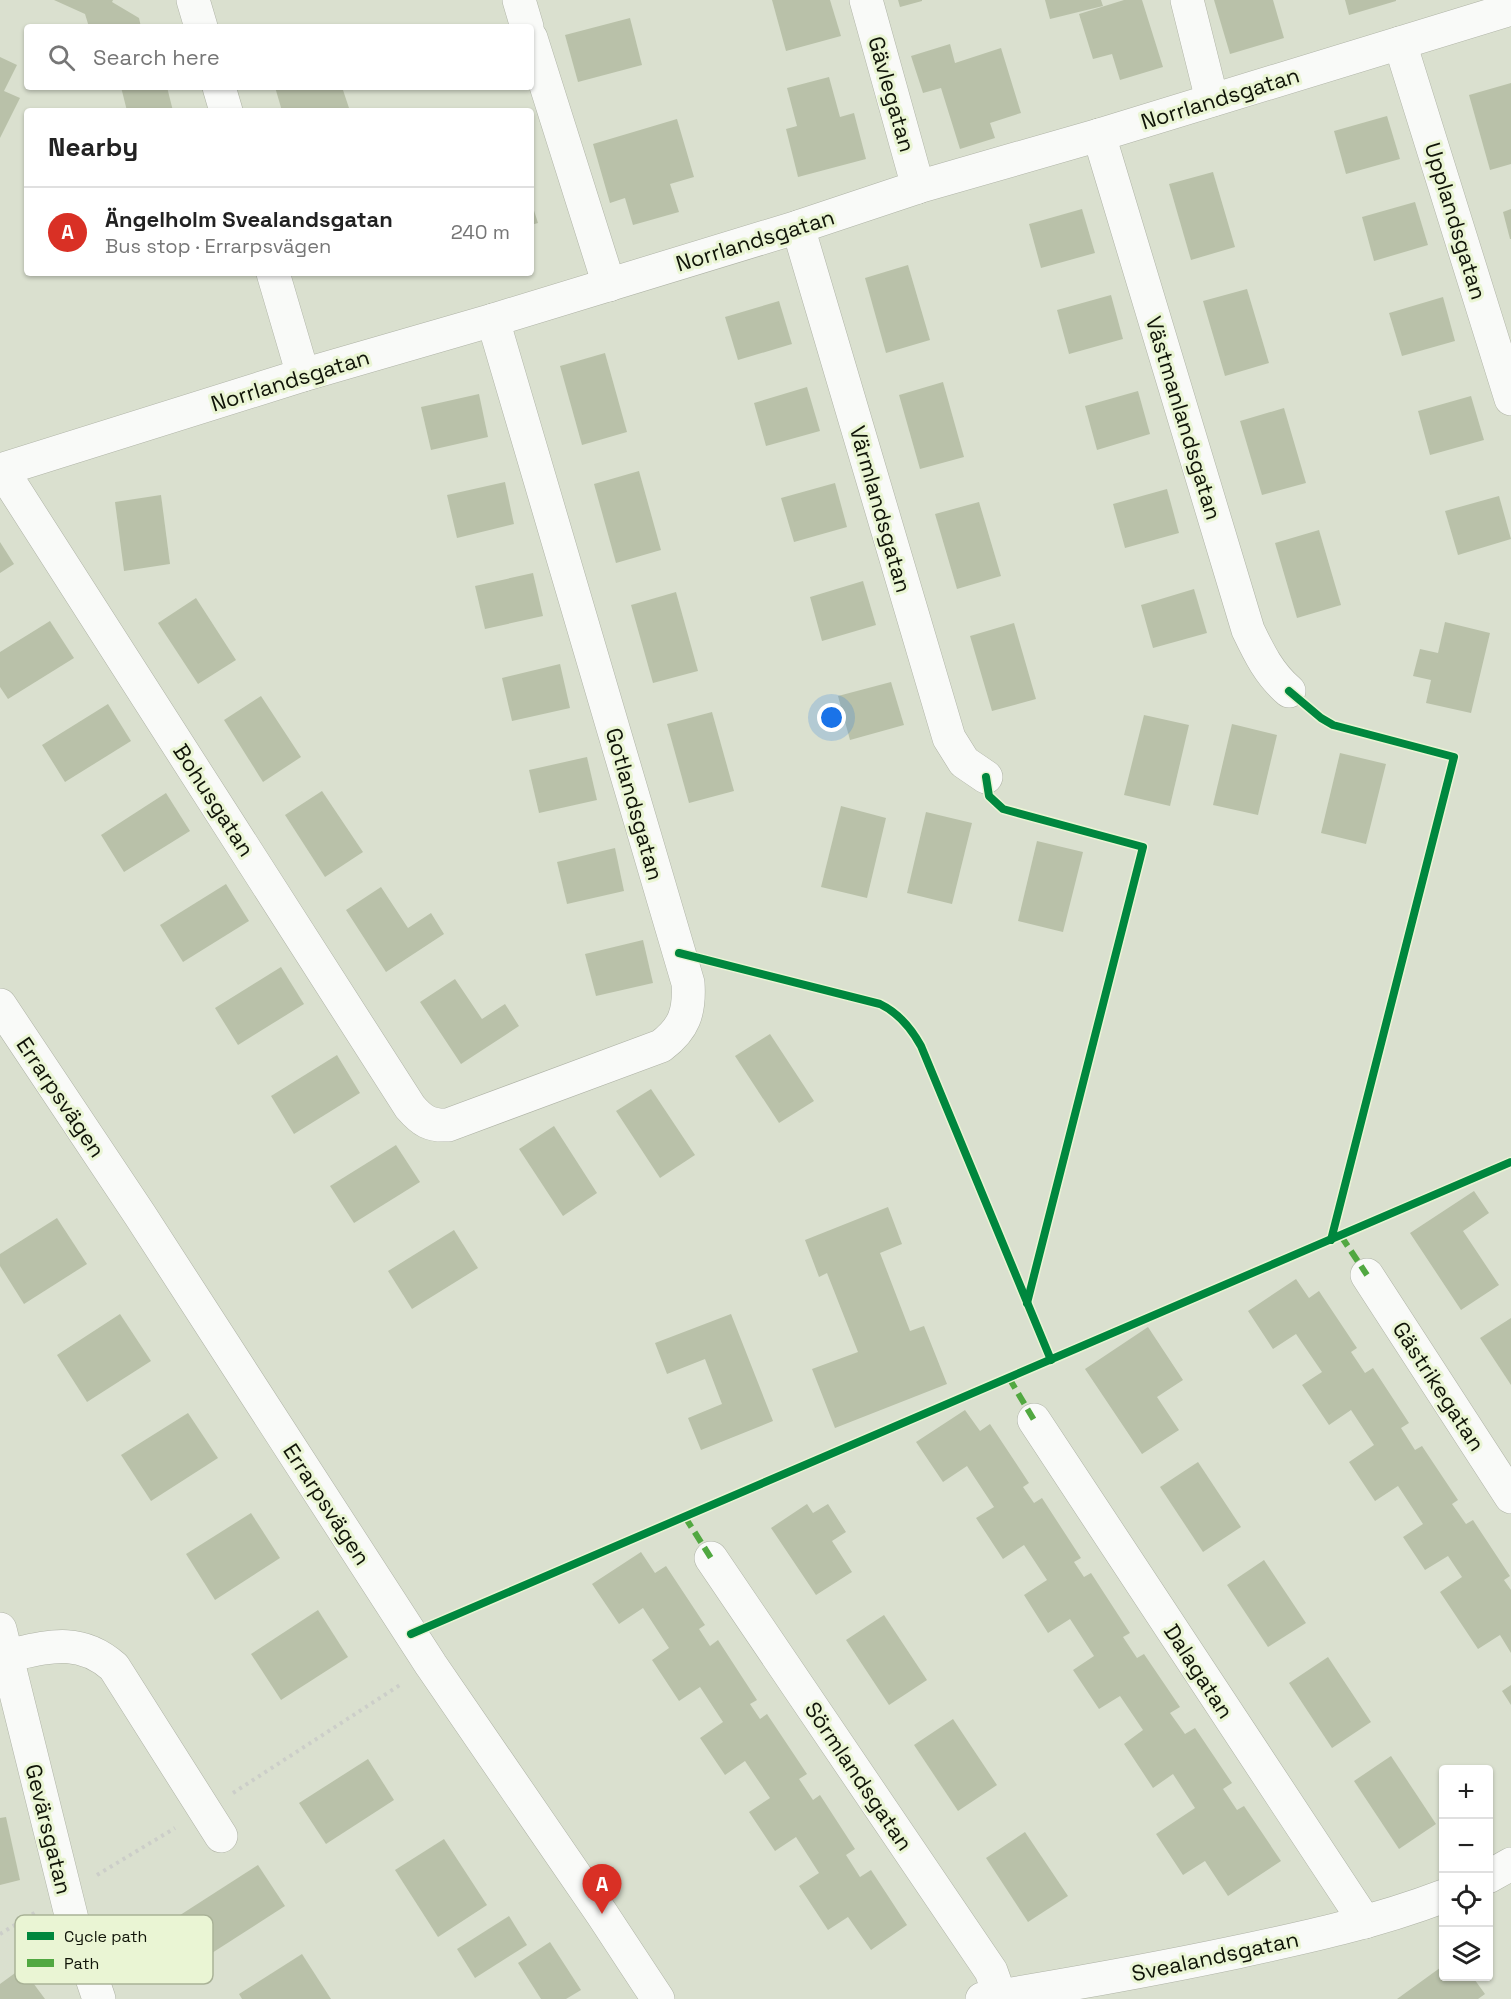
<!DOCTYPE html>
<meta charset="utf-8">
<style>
body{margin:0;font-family:"Space Grotesk",sans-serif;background:#f2f2f2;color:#222}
.controls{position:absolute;right:18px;bottom:18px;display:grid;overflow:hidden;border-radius:6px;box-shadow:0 2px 4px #0004}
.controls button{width:54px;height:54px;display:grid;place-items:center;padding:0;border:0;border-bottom:2px solid #e0e0e0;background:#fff;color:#222;font:30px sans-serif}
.you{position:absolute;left:832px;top:718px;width:21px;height:21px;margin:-15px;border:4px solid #fff;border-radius:50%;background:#1a73e8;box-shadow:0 0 0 9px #1a73e833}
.badge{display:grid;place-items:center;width:39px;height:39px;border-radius:50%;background:#d93025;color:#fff;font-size:20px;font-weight:700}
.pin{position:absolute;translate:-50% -50px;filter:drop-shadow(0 2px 3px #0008)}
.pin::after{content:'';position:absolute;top:32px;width:21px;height:18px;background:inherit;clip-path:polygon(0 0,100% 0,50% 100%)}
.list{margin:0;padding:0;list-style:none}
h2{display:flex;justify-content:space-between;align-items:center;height:78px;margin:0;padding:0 24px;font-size:26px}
h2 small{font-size:20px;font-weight:400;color:#767676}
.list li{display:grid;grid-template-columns:39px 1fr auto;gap:18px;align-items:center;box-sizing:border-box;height:90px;padding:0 24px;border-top:2px solid #e0e0e0}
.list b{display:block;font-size:22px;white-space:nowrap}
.list p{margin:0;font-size:20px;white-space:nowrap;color:#767676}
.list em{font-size:20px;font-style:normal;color:#767676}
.icon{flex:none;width:33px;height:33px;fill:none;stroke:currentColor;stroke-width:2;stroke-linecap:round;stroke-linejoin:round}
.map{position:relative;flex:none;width:1511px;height:1999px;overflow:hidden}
.search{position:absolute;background:#fff;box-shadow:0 2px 4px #0004;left:24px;top:24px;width:510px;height:66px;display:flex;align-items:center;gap:15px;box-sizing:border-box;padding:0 21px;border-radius:6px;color:#767676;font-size:22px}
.panel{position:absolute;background:#fff;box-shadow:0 2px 4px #0004;left:24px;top:108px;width:510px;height:168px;border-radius:6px}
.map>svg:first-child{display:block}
</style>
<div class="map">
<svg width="1511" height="1999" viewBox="0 0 1511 1999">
<rect width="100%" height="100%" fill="#dae0cf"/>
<g fill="#b9c1a9">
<polygon points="54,0 113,0 112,2 139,18 141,27 89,27 85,14"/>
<polygon points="772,0 830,0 841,36 786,51"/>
<polygon points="898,0 922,0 922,1 900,7"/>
<polygon points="1045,0 1101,0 1103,6 1050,19"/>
<polygon points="1124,0 1142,0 1163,67 1120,80 1112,54 1093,59 1079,14"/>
<polygon points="1214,0 1273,0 1284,38 1230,54"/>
<polygon points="1345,0 1396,0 1396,1 1349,15"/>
<polygon points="630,18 642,65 578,82 565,35"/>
<polygon points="950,44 955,63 1001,48 1021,113 990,123 995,138 960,149 941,88 923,93 911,56"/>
<polygon points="0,57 17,65 4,91 20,98 0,138"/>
<polygon points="829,77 840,117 854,113 866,159 798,177 786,129 797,126 787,88"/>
<polygon points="1511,83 1511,164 1490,170 1469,95"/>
<polygon points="121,87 167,87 173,111 127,111"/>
<polygon points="275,87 342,87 350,111 282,111"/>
<polygon points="1387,116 1400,159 1346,174 1334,131"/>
<polygon points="677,119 694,177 670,184 679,212 633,225 625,198 610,203 593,144"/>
<polygon points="1213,172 1235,247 1191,260 1169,184"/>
<polygon points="531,201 538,223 531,225"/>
<polygon points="1415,202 1428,245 1374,261 1362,217"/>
<polygon points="1082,209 1095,253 1041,268 1029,224"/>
<polygon points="1511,209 1511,239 1510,239 1503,212"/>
<polygon points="908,265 930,340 886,353 865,278"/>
<polygon points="1247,289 1269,363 1225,376 1203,301"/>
<polygon points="1111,295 1123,339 1069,354 1057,310"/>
<polygon points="1443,297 1455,341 1402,356 1389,313"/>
<polygon points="779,301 792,344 738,360 725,317"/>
<polygon points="605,353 627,432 582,445 560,366"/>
<polygon points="943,382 964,457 920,469 899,395"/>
<polygon points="807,387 820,431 766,446 754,403"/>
<polygon points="1138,391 1150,434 1097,450 1085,406"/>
<polygon points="479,394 488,437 431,450 421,407"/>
<polygon points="1471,396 1484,440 1430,455 1418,411"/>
<polygon points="1284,408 1306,483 1262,495 1240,421"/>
<polygon points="639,471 661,550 616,563 594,484"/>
<polygon points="505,482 514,524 457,538 447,495"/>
<polygon points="835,483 847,527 794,542 781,498"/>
<polygon points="1167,489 1179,533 1125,548 1113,504"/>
<polygon points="161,495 170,564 124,571 115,502"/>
<polygon points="1499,496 1511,539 1458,555 1445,511"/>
<polygon points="979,502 1001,576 957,589 935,514"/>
<polygon points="1319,530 1341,605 1297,618 1275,543"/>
<polygon points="0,542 14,564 0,573"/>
<polygon points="533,573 543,616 485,629 475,586"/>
<polygon points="863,581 876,625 822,641 810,597"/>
<polygon points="1194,589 1207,633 1153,648 1141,605"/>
<polygon points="676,592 698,671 653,683 631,605"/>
<polygon points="196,598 236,660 198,684 158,623"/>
<polygon points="50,621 74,658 8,699 0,687 0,652"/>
<polygon points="1445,622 1490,633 1471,713 1426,703 1431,680 1413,676 1420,649 1438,653"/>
<polygon points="1014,623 1036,699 992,711 970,636"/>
<polygon points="560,664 570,708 512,721 502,678"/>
<polygon points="891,682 904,725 850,740 838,696"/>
<polygon points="261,696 301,757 263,782 224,720"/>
<polygon points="108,704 131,741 65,782 42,745"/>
<polygon points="712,712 734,791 689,803 667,724"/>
<polygon points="1144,715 1189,725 1170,806 1124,795"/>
<polygon points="1232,724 1277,735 1258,815 1213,805"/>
<polygon points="1340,753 1386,764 1366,844 1321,833"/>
<polygon points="587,757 597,800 539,813 529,770"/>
<polygon points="322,791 363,852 325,877 285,815"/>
<polygon points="166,793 190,831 124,872 101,835"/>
<polygon points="841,806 886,818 867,898 821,887"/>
<polygon points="926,812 972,823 952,904 907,893"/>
<polygon points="1037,841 1083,852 1063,932 1018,921"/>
<polygon points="615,848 624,891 567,904 557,862"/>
<polygon points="226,884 249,921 183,962 160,925"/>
<polygon points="381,887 408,928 431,913 444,934 386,972 346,910"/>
<polygon points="643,940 653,983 596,996 585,954"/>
<polygon points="281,967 304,1004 238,1045 215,1008"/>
<polygon points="455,979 482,1019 505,1004 519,1026 461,1064 420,1002"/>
<polygon points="770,1034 814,1101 779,1123 735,1056"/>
<polygon points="337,1055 360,1093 294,1134 271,1096"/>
<polygon points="651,1089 695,1155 660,1178 616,1111"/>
<polygon points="554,1126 597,1193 563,1216 519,1149"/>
<polygon points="396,1145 420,1182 354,1223 330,1186"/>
<polygon points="1474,1191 1489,1213 1463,1231 1499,1285 1461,1310 1410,1233"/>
<polygon points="888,1207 902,1244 880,1253 910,1331 924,1326 947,1384 835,1428 812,1369 858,1352 827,1273 819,1277 805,1240"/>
<polygon points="57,1218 87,1264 24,1304 0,1266 0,1254"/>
<polygon points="454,1230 478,1268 412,1309 388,1271"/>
<polygon points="1296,1279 1309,1298 1319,1291 1357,1348 1351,1352 1365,1373 1373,1368 1409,1423 1401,1428 1415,1450 1422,1446 1458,1500 1452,1504 1466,1524 1473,1520 1510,1576 1504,1580 1511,1590 1511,1653 1500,1635 1478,1649 1440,1592 1462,1577 1448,1556 1425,1570 1403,1537 1423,1524 1398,1486 1375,1501 1349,1462 1374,1445 1351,1410 1329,1425 1302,1385 1322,1372 1296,1334 1273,1349 1248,1311"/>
<polygon points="120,1314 151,1361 87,1402 57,1355"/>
<polygon points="731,1314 773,1421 701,1450 688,1418 722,1404 705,1359 667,1374 655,1343"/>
<polygon points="1511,1318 1511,1385 1480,1338"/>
<polygon points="1148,1327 1183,1380 1157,1397 1179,1430 1142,1454 1085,1369"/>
<polygon points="965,1410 980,1431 990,1424 1029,1483 1023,1487 1034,1503 1042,1498 1081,1558 1074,1562 1084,1577 1091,1573 1130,1633 1123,1637 1137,1658 1144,1654 1180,1707 1170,1713 1185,1734 1195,1728 1232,1783 1223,1789 1237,1810 1244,1806 1281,1861 1228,1896 1205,1861 1183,1875 1156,1834 1195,1808 1173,1774 1153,1788 1124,1744 1143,1730 1120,1696 1099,1709 1073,1670 1094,1656 1070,1619 1048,1633 1024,1595 1047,1580 1024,1545 1003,1559 976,1518 994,1507 967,1466 943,1482 916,1442"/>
<polygon points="188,1413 218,1458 151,1501 121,1455"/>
<polygon points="1198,1462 1241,1527 1203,1552 1160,1487"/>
<polygon points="807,1504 813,1513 828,1504 846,1532 832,1541 852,1572 816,1595 771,1528"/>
<polygon points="251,1513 280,1558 215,1600 186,1554"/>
<polygon points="641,1552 655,1573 666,1566 705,1625 699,1629 710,1646 718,1640 757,1700 750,1704 760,1719 767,1714 807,1774 799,1779 813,1800 820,1795 855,1849 846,1855 860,1877 871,1870 907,1925 871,1950 848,1917 828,1930 799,1886 819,1873 796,1837 775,1851 749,1812 770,1798 745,1761 725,1775 700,1738 723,1722 700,1687 679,1701 652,1660 669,1648 643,1608 619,1624 592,1584"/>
<polygon points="1264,1560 1306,1623 1268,1647 1227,1585"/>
<polygon points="318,1610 348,1657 281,1700 251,1654"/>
<polygon points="884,1615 927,1680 889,1705 846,1640"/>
<polygon points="1328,1657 1371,1722 1332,1748 1289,1683"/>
<polygon points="1511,1685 1511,1705 1502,1691"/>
<polygon points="953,1719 997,1785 958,1811 914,1745"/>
<polygon points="1391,1756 1436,1824 1399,1849 1354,1781"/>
<polygon points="368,1759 394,1800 326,1844 299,1803"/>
<polygon points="6,1817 20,1880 0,1885 0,1818"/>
<polygon points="1025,1832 1068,1896 1028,1922 986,1858"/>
<polygon points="444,1839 487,1905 438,1937 395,1870"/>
<polygon points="258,1865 285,1906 187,1969 160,1928"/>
<polygon points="509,1916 527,1945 475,1978 457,1949"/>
<polygon points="550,1942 581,1990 566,1999 541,1999 518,1963"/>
<polygon points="302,1954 331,1999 242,1999 239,1994"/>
<polygon points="1444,1965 1444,1976 1472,1976 1485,1994 1478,1999 1397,1999"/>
<polygon points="22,1968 45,1999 0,1999 0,1984"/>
</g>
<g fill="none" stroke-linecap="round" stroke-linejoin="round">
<g stroke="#afb3a6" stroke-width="34">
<g id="minor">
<polyline points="193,0 201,27"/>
<polyline points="519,0 527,27"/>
<polyline points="866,0 918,187"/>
<polyline points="1187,0 1212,100"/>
<polyline points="531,38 609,285"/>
<polyline points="1400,43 1511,399"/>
<polyline points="219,87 226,111"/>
<path d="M1099,135L1248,630C1259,653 1269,674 1289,691"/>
<polyline points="798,227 949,738 964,762 986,777"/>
<polyline points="273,273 303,375"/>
<polyline points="0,470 303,375 493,320 798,227 918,187 1099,135 1511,9"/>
<path d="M2,470L410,1107C422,1121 430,1126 448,1125L661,1046C684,1029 690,1012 688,983L493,320"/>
<polyline points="0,1005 140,1215 431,1665 602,1914 658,1999"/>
<polyline points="1367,1275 1511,1497"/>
<polyline points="1034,1420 1365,1922"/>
<polyline points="711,1558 991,1971 997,1988 998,1999"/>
<polyline points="0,1629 72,1919 99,1999"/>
<path d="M6,1656C47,1647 79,1636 114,1667L221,1836"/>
<polyline points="1488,1877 1511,1864"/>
<path d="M982,1999C1067,1985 1152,1970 1237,1952C1307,1937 1376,1922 1444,1896"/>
</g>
</g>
<g stroke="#cccec9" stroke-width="4" stroke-dasharray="3 4.5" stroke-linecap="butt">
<polyline points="233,1793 403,1683"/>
<polyline points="97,1875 175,1828"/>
<polyline points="0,1934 36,1912"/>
</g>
<use href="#minor" stroke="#f9faf8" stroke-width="33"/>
<g stroke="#51a841" stroke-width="6" stroke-dasharray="12 6" stroke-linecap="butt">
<polyline points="1341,1236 1367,1275"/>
<polyline points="1009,1378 1034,1420"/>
<polyline points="685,1517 711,1558"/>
</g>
<g stroke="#eaf5d4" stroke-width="11">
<g id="cycleway">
<polyline points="1289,691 1321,718 1333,725 1454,757 1331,1240"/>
<polyline points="986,777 989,796 1003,809 1143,847 1027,1303"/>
<path d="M679,953L880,1004C899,1013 911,1028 921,1046L1051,1360"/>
<polyline points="411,1634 1511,1162"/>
</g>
</g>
<use href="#cycleway" stroke="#00873e" stroke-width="8"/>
</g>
<g text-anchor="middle" stroke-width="6" stroke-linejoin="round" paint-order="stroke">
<g font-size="22" fill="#101408" stroke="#eaf5d4">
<text transform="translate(892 94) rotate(74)" y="8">Gävlegatan</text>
<text transform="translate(1220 98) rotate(-17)" y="8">Norrlandsgatan</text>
<text transform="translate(1456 221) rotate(73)" y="8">Upplandsgatan</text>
<text transform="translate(755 240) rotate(-17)" y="8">Norrlandsgatan</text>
<text transform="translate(290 380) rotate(-17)" y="8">Norrlandsgatan</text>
<text transform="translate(1184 418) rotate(73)" y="8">Västmanlandsgatan</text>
<text transform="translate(881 509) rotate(74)" y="8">Värmlandsgatan</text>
<text transform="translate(214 800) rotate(57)" y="8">Bohusgatan</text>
<text transform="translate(635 804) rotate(74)" y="8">Gotlandsgatan</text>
<text transform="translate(61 1097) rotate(56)" y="8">Errarpsvägen</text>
<text transform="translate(1439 1386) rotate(57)" y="8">Gästrikegatan</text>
<text transform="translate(327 1504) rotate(57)" y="8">Errarpsvägen</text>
<text transform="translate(1199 1671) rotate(57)" y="8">Dalagatan</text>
<text transform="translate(859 1776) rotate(56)" y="8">Sörmlandsgatan</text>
<text transform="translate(49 1829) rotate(76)" y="8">Gevärsgatan</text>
<text transform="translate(1215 1956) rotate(-12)" y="8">Svealandsgatan</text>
</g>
</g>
<rect x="15" y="1915" width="198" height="69" rx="9" fill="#eaf5d4" stroke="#a9b297" stroke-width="1.5"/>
<rect x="27" y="1932" width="27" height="8" fill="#00873e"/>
<rect x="27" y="1959" width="27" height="8" fill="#51a841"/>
<g font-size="16" fill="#101408">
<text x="64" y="1942">Cycle path</text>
<text x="64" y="1969">Path</text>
</g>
</svg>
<div class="controls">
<button>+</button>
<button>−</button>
<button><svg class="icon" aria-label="locate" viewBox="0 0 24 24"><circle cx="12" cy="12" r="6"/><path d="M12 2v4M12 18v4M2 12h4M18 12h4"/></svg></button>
<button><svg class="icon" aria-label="layers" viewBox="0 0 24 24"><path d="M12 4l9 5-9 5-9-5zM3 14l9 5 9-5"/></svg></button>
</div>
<div class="you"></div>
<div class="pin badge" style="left:602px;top:1914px">A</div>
<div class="search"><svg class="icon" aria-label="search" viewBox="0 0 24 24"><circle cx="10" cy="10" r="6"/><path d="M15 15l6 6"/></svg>Search here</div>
<section class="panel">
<h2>Nearby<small></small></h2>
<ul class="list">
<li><span class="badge">A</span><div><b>Ängelholm Svealandsgatan</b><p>Bus stop · Errarpsvägen</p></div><em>240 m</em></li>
</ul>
</section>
</div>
